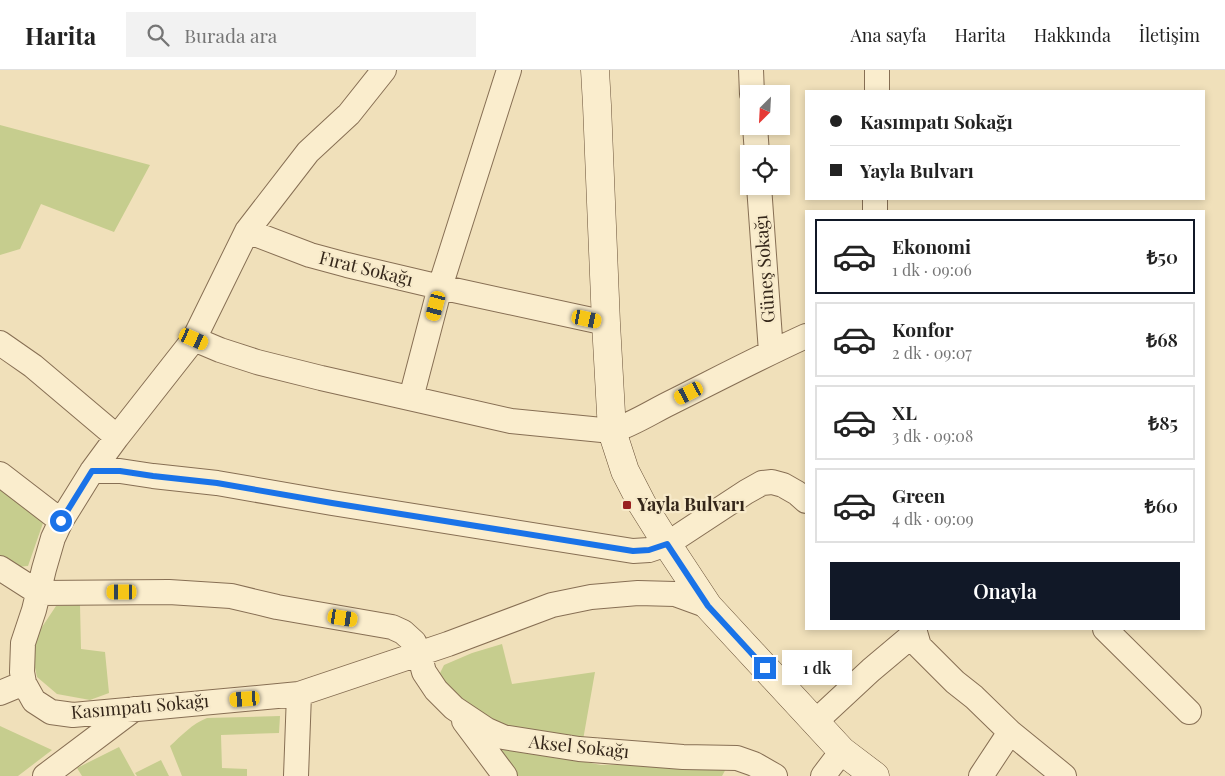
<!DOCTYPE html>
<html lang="tr">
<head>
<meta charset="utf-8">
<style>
	:root { --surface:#fff; --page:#f2f2f2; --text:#222; --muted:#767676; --line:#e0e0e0; --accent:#111827 }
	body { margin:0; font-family:"Playfair Display",serif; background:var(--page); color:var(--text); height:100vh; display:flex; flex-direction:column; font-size:19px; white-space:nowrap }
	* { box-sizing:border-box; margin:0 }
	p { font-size:16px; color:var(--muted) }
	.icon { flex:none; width:28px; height:28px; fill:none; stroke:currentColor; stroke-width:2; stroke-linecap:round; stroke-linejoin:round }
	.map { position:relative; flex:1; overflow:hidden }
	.side { position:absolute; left:805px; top:140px; width:400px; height:420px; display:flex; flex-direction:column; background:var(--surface); border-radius:0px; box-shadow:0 2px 8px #0003 }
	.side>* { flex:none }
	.banner { position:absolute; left:805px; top:20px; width:400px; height:110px; border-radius:0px; box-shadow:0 2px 8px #0003; display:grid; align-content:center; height:110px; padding:0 25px; background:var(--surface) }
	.needle { width:32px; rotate:204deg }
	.fabs { position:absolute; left:740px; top:15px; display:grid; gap:10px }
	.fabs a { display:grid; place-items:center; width:50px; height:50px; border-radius:0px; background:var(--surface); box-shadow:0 2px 8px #0003; font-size:25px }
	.end { position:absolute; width:22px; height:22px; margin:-11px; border:6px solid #1a73e8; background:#fff; box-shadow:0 0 0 2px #fff }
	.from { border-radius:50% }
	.bubble { position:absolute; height:35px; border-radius:0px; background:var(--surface); box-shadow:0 2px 8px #0003; font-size:16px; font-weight:600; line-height:35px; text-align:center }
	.car { position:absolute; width:15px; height:30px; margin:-15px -8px; border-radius:6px; box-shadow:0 0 4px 1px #0007; background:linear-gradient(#f5c518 24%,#345 0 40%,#f5c518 0 76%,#345 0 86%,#f5c518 0) }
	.banner b { display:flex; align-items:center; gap:18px; height:48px; font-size:19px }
	.banner b+b { border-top:1px solid var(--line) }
	.banner i { width:12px; height:12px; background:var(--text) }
	ul { padding:9px 0 0; list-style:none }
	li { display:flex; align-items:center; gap:15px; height:75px; margin:0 10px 8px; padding:0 15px; border:2px solid var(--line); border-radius:0px }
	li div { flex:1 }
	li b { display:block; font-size:19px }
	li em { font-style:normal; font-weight:600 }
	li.active { border-color:var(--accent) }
	li>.icon { width:45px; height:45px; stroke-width:1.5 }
	.action { display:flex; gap:10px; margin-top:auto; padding:10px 25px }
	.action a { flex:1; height:58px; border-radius:0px; background:var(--accent); color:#fff; font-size:20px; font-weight:600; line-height:58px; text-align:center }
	header { display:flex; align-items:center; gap:30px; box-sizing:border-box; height:70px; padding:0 25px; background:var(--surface); border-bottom:1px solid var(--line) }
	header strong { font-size:24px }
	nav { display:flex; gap:28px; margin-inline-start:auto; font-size:18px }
	.search { width:350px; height:45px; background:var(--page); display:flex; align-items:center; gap:12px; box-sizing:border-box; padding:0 18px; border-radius:0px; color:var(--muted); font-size:19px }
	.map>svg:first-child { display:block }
	.green { fill:#c6cd8e }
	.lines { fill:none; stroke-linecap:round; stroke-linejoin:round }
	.minor-casing { stroke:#876f54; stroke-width:26 }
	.secondary-casing { stroke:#685037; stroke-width:29 }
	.minor { stroke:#faedcd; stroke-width:24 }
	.secondary { stroke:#faedcd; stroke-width:28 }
	.route { stroke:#1a73e8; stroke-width:6 }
	.poi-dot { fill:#992121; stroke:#f7eaca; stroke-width:2 }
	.labels { text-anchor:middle; stroke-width:4.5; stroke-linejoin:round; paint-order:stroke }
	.street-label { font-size:18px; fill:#35271a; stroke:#f7eaca }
	.poi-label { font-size:18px; font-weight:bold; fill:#35271a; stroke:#f7eaca; text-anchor:start }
</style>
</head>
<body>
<header>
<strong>Harita</strong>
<div class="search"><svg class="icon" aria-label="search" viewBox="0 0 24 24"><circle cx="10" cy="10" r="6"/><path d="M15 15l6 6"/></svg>Burada ara</div>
<nav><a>Ana sayfa</a><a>Harita</a><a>Hakkında</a><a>İletişim</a></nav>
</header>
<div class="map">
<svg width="1225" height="706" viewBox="0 0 1225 706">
	<rect width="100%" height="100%" fill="#f0e0ba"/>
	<path class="green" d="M0,55l150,40 -36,67 -73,-28 -21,45 -20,6z
		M0,413l39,30 4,10 -15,43 -11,1 -17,-11z
		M80,535l1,44 24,3 4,41 -19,7 -33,-6 -20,-17 -5,-24 8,-23 16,-24z
		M502,574l10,40 83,-12 -12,68 -55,-9 -37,-10 -17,-7 -32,-33 -2,-8 4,-8 28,-12z
		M280,646l-1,17 -58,2 1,33 25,1v7h-65l-12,-30c12,-11 22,-22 37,-28z
		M0,656l52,24 -34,26h-18z
		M500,675l101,20 32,-1 94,3 -5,9h-208l-19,-30z
		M119,677l16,29h-53l-5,-8z
		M161,690l8,16h-32l-2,-3z"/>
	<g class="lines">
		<defs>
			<path id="minor" d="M384,0l-35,44 -41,38 -61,79 -53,108 -77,98 -25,34 -31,50 -8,17 -9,31 -10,41 -11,33 -1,29 2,11 10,18 17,11 22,3 226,-21 149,-50 104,-39 39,-8 47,-4 37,1 33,12
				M751,0l1,24
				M877,21v-21
				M755,56l2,28
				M759,116l12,166
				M875,129v12
				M247,161l63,24 37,10 93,22 166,36
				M194,269l26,11 37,12 64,16 190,43 101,10c22,-7 41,-20 62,-30 44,-22 88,-45 132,-65
				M0,273l33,23 84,71
				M411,328l29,-111 69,-217
				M92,401h28l33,5 64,7 115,20 301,48 16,-1 18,-6 79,-52 16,-9 10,-1 11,3 14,8 9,8
				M0,404l61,47
				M0,498l39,25 130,-1 62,4 46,11 115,20 11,5 11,10 5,11 5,19 12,18 18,18 33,22 16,7 76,12 104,8 54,1 17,6 21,12
				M914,559l5,17 36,36 19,15 36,35 54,44
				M1105,559l84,83
				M0,623l24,-10
				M464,651l41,55
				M815,652l56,-52 44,-37
				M45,706l89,-67
				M296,706l3,-82
				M823,706l19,-25
				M981,706l29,-44"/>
			<path id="secondary" d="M595,0l2,35 9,218 6,108 13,40 17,33 25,40 41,62 134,145 33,25"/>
		</defs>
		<use href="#minor" class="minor-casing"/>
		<use href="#secondary" class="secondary-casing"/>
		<use href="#minor" class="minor"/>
		<use href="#secondary" class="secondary"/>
	</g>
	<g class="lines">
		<path class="route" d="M61,451l31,-50h28l33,5 64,7 115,20 301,48 16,-1 18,-6 41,62 57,62"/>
	</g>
	<rect class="poi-dot" x="622" y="430" width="10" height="10" rx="2.5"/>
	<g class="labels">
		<g class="street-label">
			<text transform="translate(366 199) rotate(14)" y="6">Fırat Sokağı</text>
			<text transform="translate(765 199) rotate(-94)" y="6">Güneş Sokağı</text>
			<text transform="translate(140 637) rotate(-5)" y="6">Kasımpatı Sokağı</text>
			<text transform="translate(579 677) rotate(6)" y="6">Aksel Sokağı</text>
		</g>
		<g class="poi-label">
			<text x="637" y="441">Yayla Bulvarı</text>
		</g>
	</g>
</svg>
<div class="fabs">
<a><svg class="needle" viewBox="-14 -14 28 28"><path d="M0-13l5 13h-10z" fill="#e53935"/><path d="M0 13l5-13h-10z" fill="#767676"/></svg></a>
<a><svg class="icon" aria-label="locate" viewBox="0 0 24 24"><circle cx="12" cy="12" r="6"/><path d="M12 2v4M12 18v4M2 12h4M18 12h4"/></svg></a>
</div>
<i class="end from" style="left:61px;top:451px"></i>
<i class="end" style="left:765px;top:598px"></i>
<div class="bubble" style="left:782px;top:580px;width:70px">1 dk</div>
<i class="car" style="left:436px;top:236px;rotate:195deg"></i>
<i class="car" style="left:587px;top:249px;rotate:102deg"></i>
<i class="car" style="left:194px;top:269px;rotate:114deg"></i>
<i class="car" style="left:689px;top:323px;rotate:243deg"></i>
<i class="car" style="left:122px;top:522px;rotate:270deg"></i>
<i class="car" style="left:343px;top:548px;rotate:99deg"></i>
<i class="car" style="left:245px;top:629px;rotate:266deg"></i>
<div class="banner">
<b><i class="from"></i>Kasımpatı Sokağı</b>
<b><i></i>Yayla Bulvarı</b>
</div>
<section class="side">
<ul>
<li class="active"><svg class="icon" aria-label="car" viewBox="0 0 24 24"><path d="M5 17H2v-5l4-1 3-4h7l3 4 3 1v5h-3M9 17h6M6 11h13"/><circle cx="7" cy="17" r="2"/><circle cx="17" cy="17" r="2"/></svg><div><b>Ekonomi</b><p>1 dk · 09:06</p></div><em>₺50</em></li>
<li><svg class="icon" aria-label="car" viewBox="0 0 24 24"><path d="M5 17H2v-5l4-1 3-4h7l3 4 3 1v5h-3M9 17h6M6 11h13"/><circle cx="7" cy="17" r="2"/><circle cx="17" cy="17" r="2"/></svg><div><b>Konfor</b><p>2 dk · 09:07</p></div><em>₺68</em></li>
<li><svg class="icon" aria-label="car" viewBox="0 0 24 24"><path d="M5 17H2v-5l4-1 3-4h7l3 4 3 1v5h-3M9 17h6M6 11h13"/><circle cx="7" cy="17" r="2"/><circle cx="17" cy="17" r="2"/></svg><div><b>XL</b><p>3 dk · 09:08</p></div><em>₺85</em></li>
<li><svg class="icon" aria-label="car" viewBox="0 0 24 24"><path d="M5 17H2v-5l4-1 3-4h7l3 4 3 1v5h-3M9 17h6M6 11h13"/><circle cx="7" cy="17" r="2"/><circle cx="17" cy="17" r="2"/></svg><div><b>Green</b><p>4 dk · 09:09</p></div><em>₺60</em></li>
</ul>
<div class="action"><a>Onayla</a></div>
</section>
</div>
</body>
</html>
